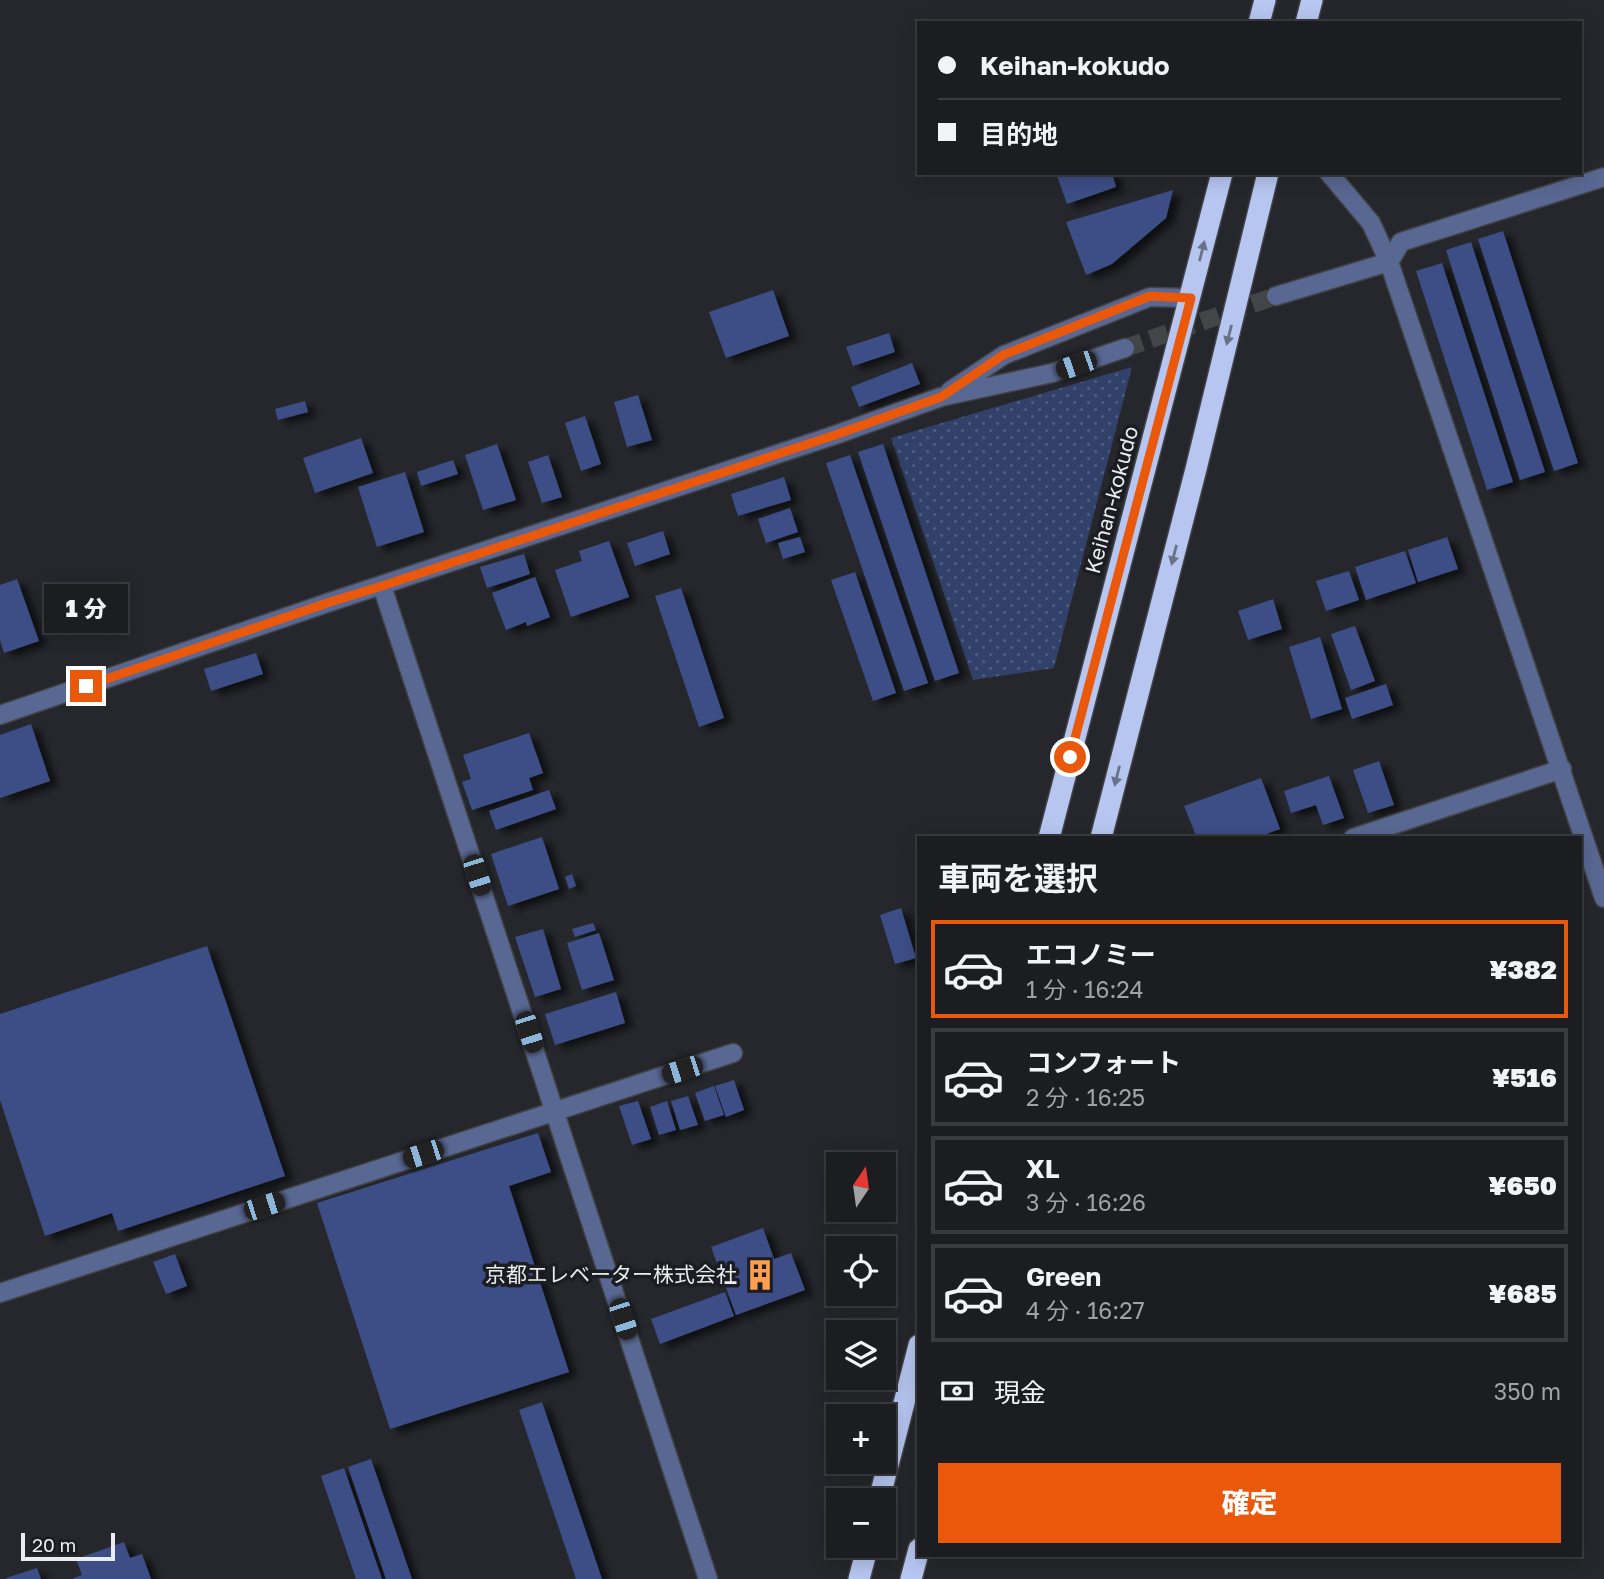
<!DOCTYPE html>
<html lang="ja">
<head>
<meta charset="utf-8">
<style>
	:root { --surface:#1c1d21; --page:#292a2e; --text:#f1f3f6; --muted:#a0a2a5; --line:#3a3b3f; --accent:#ea580c }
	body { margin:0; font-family:"Golos Text","Noto Sans JP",sans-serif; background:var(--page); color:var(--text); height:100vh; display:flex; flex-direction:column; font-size:26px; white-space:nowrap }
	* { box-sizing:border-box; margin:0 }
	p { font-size:23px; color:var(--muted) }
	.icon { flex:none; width:38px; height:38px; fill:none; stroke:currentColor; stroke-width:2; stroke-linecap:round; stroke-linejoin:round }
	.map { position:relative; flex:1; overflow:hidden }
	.details { position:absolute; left:917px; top:836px; width:665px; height:721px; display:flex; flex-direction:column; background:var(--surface); border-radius:0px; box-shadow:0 4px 18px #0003,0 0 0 2px var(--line) }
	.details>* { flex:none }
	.top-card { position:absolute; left:917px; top:21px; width:665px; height:154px; border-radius:0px; box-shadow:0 4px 18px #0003,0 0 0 2px var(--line); display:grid; align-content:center; height:154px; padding:0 21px; background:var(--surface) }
	.needle { width:46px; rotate:13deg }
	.fabs { position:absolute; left:826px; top:1152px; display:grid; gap:14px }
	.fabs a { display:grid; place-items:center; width:70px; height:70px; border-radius:0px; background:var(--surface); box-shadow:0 4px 18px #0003,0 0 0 2px var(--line); font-size:35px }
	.scale { position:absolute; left:21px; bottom:18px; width:94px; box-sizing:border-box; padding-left:7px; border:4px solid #ebecef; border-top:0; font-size:19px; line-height:24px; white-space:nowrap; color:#ebecef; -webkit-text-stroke:5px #1b1d22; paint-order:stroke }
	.end { position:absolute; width:32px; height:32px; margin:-16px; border:9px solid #ea580c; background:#fff; box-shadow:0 0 0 4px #fff }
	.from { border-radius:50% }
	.bubble { position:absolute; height:49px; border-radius:0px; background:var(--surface); box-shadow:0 4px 18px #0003,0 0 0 2px var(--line); font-size:23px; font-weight:800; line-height:49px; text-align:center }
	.car { position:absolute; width:21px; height:42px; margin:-21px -10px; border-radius:9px; box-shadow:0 0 5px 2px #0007; background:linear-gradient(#222 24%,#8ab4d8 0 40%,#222 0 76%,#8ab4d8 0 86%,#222 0) }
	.top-card b { display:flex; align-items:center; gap:24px; height:66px; font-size:26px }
	.top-card b+b { border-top:2px solid var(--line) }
	.top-card i { width:18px; height:18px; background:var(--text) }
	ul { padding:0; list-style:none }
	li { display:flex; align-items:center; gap:21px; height:98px; margin:0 14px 10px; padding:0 7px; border:4px solid var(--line); border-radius:0px }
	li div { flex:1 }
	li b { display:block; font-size:26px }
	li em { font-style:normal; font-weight:800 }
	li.on { border-color:var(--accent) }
	li>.icon { width:63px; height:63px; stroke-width:1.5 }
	h2 { padding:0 21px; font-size:32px; line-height:84px }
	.pay { display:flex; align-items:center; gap:18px; height:77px; padding:0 21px; font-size:26px }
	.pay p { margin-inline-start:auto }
	.button { display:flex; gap:14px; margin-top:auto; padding:14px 21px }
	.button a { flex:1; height:80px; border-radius:0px; background:var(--accent); color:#fff; font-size:28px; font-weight:800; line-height:80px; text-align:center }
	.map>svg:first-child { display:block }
	.grass { fill:url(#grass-dots) }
	.building { fill:#3c4e86; filter:url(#shadow) }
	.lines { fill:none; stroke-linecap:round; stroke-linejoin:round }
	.street-tunnel { stroke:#434549; stroke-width:18; stroke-dasharray:18 9; stroke-linecap:butt }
	.street-casing { stroke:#414347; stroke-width:21 }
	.highway-casing { stroke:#414347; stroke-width:24 }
	.street { stroke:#596892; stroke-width:18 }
	.highway { stroke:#b6c6f0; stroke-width:21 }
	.oneway { fill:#687289 }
	.route { stroke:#ea580c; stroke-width:9 }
	.labels { text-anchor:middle; stroke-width:7; stroke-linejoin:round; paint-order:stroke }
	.street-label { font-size:21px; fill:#ebecef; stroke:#1b1d22 }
	.poi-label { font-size:21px; fill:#ebecef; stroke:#1b1d22; text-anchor:end }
</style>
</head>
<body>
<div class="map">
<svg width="1604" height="1579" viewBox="0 0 1604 1579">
	<defs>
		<pattern id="grass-dots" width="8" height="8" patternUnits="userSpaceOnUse" patternTransform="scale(1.75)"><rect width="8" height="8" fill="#32416a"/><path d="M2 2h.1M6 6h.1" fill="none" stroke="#505d80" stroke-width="1.8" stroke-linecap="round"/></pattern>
		<filter id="shadow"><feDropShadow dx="8" dy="4.5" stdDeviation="3.5" flood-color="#0009"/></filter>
	</defs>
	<rect width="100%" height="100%" fill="#25272c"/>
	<path class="grass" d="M1132,367l-78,301 -81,12 -82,-242z"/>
	<path class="building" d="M1056,173h56l4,14 -49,17z
		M1173,190l-7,28 -54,46 -26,11 -20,-53z
		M1503,231l75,232 -24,8 -76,-232z
		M1471,242l74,230 -25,8 -74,-230z
		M1442,263l71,219 -26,8 -71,-219z
		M773,290l16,46 -63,22 -17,-46z
		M889,333l6,19 -42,14 -7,-19z
		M912,363l8,21 -61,23 -8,-20z
		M638,395l14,45 -25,7 -13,-45z
		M305,401l3,11 -30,8 -3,-11z
		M585,416l16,48 -20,7 -16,-48z
		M361,438l12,35 -58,20 -12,-35z
		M497,444l19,56 -33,10 -18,-55z
		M883,444l76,229 -24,8 -77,-229z
		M548,455l14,42 -20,6 -14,-41z
		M850,455l78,228 -24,8 -78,-228z
		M453,460l5,14 -37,12 -4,-14z
		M405,472l19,60 -47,15 -19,-60z
		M784,477l7,23 -53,16 -7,-22z
		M790,508l8,24 -32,11 -8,-24z
		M663,531l7,23 -35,12 -8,-23z
		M800,537l5,15 -22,7 -5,-16z
		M1447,537l11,32 -40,13 -10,-32z
		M609,541l20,56 -58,20 -16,-47 27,-9 -3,-10z
		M1405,551l11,32 -50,17 -11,-33z
		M524,554l6,20 -43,14 -7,-21z
		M1349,571l10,29 -33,11 -10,-30z
		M855,572l41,121 -23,8 -42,-121z
		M535,577l15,40 -23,9 -1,-4 -20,8 -14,-37z
		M17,579l22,62 -35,12 -4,-13v-55z
		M681,588l43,130 -25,9 -44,-131z
		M1273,599l9,30 -34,11 -10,-29z
		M1355,626l20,55 -24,9 -20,-56z
		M1320,637l22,72 -31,10 -22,-72z
		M256,653l7,21 -52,17 -7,-22z
		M1386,684l7,21 -41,14 -7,-21z
		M31,724l19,57 -50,17v-63z
		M529,733l14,40 -14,5 4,12 -61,20 -10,-28 9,-3 -8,-24z
		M1379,761l15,44 -26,8 -15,-43z
		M1329,776l15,42 -21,7 -7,-20 -25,8 -7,-22z
		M1261,778l19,51 -25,9h-58l-13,-32z
		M549,790l7,19 -60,21 -7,-19z
		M542,837l17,52 -51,17 -17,-52z
		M572,874l4,12 -7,3 -4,-12z
		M901,908l15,50 -21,6 -15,-49z
		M593,923l3,7 -21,7 -3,-8z
		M543,929l18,60 -26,8 -20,-60z
		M599,933l15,47 -32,10 -15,-47z
		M207,946l78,230 -167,55 -6,-18 -67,23 -45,-136v-86z
		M616,992l9,31 -70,22 -10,-31z
		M734,1080l10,30 -18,7 -11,-31z
		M714,1086l10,29 -19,6 -10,-28z
		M688,1096l10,29 -18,5 -9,-29z
		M638,1101l13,38 -19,6 -13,-39z
		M667,1101l9,29 -17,5 -9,-28z
		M538,1133l13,39 -42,14 60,186 -179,57 -73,-226z
		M763,1228l11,31 17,-6 14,37 -69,25 -25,-68z
		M175,1254l12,32 -21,8 -13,-32z
		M725,1292l9,24 -74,28 -9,-25z
		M542,1402l60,177h-26l-57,-169z
		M371,1459l41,120h-26l-38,-112z
		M344,1468l38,111h-26l-35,-103z
		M124,1542l6,16 12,-4 9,25h-79l10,-4 -6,-16z
		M37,1568l4,11h-35v-1z"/>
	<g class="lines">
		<path class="street-tunnel" d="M1125,348l151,-52"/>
		<defs>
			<path id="street" d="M1329,173l42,50 18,39 215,636
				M1276,296l113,-34 12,-20 203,-65
				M950,391l54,-36 146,-58 40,1
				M382,586l326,993
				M0,715l330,-113 505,-167 106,-38 111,-24 73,-25
				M1353,838l209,-69
				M0,1293l733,-240"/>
			<path id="highway" d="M1259,23l6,-23
				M1306,23l6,-23
				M1049,838l173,-665
				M1101,838l95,-369 72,-296
				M879,1500l40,-155
				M859,1579l9,-34
				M911,1579l8,-30"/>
		</defs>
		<use href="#street" class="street-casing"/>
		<use href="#highway" class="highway-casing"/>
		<use href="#street" class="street"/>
		<use href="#highway" class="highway"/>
	</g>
	<defs><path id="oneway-solid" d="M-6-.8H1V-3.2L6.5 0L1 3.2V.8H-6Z" transform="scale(1.75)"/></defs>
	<g class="oneway">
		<use href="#oneway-solid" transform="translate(1202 251) rotate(-76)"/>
		<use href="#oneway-solid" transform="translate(1229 335) rotate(104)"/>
		<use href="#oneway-solid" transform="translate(1174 555) rotate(104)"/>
		<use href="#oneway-solid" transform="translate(1117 776) rotate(104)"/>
	</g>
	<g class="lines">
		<path class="route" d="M86,686l244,-84 52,-16 453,-151 106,-38 62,-42 147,-59 41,2 -121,459"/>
	</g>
	<defs>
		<symbol id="building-bare" viewBox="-9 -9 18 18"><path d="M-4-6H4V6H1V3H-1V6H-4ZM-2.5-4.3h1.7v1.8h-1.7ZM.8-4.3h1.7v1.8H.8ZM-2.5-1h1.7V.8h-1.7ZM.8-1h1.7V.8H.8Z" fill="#fb9e50" stroke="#1b1d22" stroke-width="2.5" paint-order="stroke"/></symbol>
	</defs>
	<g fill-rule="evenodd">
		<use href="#building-bare" x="738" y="1253" width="44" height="44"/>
	</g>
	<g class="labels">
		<g class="street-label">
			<text transform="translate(1112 500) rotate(-75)" y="7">Keihan-kokudo</text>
		</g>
		<g class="poi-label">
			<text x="737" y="1282">京都エレベーター株式会社</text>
		</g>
	</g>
</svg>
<div class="fabs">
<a><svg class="needle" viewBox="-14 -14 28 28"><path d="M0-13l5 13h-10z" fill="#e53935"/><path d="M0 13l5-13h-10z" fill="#a0a2a5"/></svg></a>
<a><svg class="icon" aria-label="locate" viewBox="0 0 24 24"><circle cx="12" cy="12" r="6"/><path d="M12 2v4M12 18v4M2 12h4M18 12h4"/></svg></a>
<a><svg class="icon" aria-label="layers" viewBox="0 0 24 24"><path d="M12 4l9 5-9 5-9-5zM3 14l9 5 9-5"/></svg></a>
<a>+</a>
<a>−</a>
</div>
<div class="scale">20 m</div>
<i class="end from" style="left:1070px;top:757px"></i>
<i class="end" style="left:86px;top:686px"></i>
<div class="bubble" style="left:44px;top:584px;width:84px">1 分</div>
<i class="car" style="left:1076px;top:365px;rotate:251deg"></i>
<i class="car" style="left:477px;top:875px;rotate:162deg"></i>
<i class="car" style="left:529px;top:1032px;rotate:162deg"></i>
<i class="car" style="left:682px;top:1070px;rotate:252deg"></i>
<i class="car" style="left:423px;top:1154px;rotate:252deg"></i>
<i class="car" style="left:264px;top:1206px;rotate:72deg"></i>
<i class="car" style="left:623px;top:1319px;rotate:162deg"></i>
<div class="top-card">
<b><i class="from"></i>Keihan-kokudo</b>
<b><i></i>目的地</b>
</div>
<section class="details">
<h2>車両を選択</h2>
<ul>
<li class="on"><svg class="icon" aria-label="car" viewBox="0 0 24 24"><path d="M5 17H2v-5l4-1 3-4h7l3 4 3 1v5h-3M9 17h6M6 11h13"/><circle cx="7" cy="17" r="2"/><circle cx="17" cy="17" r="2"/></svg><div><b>エコノミー</b><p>1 分 · 16:24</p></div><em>¥382</em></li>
<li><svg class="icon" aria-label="car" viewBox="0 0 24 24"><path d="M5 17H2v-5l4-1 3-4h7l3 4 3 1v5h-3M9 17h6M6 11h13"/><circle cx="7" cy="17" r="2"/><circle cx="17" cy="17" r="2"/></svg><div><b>コンフォート</b><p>2 分 · 16:25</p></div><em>¥516</em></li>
<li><svg class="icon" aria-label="car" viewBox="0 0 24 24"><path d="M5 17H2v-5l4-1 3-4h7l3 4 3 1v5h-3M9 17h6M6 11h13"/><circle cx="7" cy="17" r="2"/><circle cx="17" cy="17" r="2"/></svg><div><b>XL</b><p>3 分 · 16:26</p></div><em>¥650</em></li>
<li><svg class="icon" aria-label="car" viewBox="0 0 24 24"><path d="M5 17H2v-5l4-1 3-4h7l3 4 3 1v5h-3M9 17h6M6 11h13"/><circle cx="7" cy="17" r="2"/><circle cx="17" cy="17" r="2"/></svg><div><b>Green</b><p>4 分 · 16:27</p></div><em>¥685</em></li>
</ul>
<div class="pay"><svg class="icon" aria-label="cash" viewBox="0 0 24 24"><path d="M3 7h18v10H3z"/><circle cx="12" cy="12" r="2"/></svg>現金<p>350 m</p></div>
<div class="button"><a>確定</a></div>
</section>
</div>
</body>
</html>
